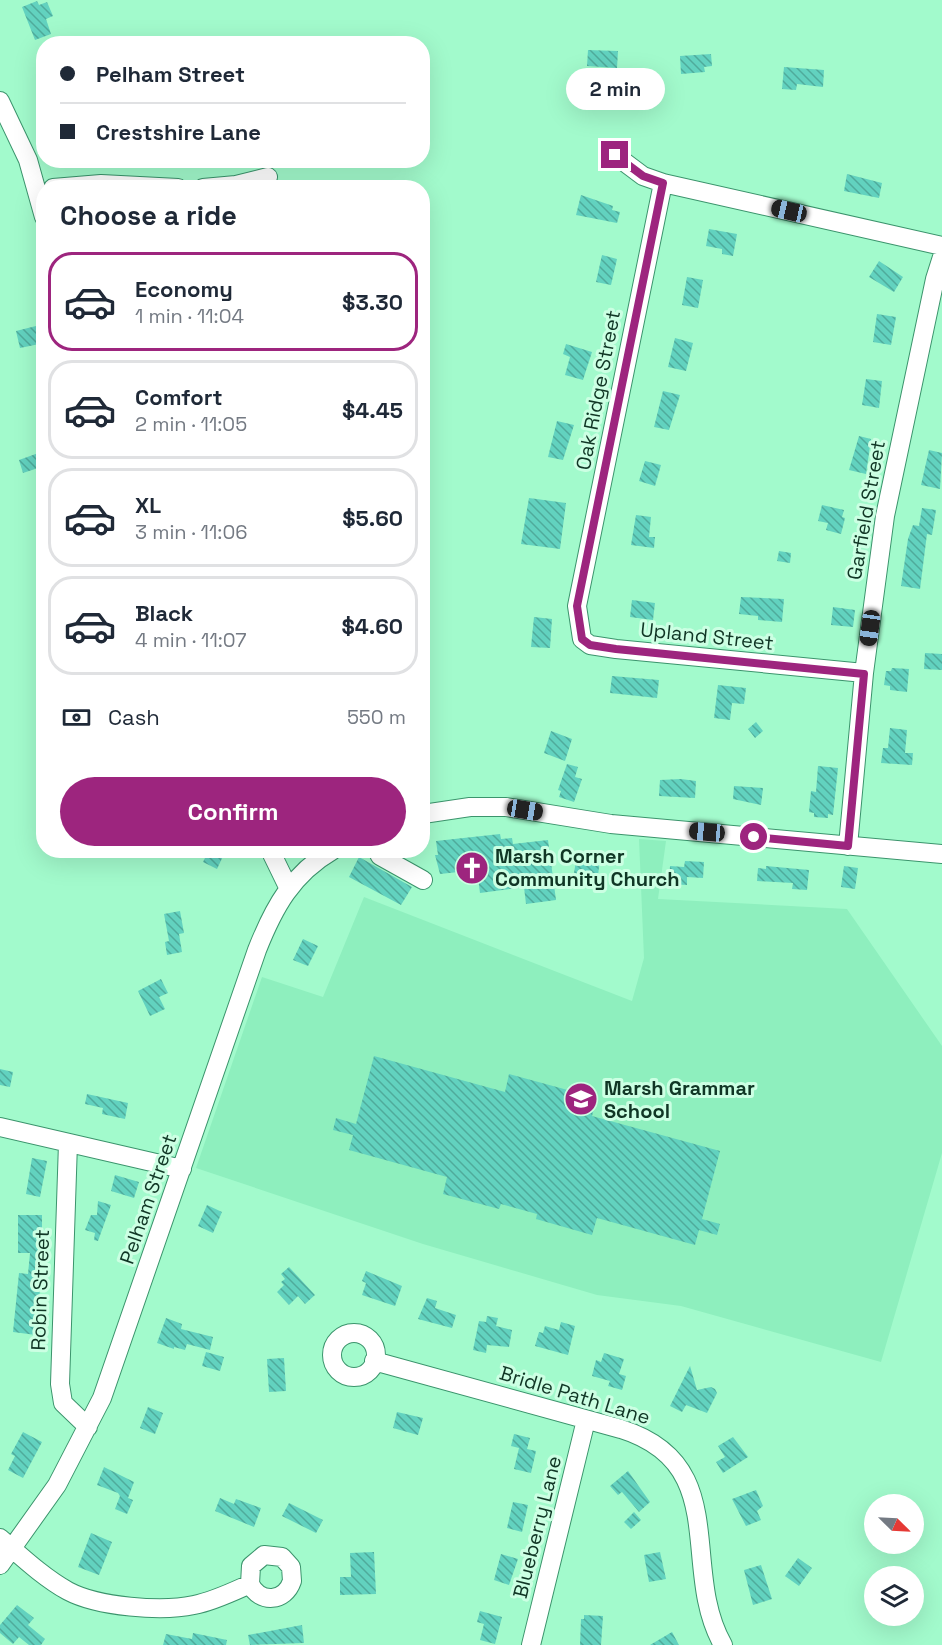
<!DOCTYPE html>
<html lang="en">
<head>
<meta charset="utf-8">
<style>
	:root { --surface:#fff; --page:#f6f6f7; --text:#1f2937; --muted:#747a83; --line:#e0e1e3; --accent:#9d257e }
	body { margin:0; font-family:"Space Grotesk",sans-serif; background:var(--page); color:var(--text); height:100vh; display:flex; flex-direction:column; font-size:22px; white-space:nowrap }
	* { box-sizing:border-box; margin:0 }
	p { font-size:20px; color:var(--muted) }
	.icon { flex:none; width:33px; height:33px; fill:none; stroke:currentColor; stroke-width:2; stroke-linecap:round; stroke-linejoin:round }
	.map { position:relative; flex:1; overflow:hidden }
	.details { position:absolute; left:36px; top:180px; width:394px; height:678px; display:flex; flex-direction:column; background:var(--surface); border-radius:24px; box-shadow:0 6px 24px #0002 }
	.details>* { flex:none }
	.guide { position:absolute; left:36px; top:36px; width:394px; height:132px; border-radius:24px; box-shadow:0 6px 24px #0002; display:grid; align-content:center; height:132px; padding:0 24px; background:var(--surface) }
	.needle { width:39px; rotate:114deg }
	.tools { position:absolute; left:864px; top:1494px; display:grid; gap:12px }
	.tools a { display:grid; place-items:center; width:60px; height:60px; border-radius:50%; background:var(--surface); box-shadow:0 6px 24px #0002; font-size:30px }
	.end { position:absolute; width:27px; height:27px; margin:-14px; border:8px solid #9d257e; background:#fff; box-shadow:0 0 0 3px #fff }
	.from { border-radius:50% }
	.bubble { position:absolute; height:42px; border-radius:21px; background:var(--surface); box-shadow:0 6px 24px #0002; font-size:20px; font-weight:700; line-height:42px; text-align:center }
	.car { position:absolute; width:18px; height:36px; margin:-18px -9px; border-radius:8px; box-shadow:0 0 4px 2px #0007; background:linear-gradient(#222 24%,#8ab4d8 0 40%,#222 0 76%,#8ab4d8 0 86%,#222 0) }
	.guide b { display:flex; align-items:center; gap:21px; height:57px; font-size:22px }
	.guide b+b { border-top:2px solid var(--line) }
	.guide i { width:15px; height:15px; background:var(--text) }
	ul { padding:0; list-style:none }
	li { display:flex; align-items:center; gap:18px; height:99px; margin:0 12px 9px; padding:0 12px; border:3px solid var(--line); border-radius:24px }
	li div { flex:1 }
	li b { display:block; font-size:22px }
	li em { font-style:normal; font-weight:700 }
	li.current { border-color:var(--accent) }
	li>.icon { width:54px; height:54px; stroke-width:1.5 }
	h2 { padding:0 24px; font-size:27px; line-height:72px }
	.pay { display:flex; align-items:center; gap:15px; height:66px; padding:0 24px; font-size:22px }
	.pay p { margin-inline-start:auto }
	.action { display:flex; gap:12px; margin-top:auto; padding:12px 24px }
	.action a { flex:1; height:69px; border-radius:36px; background:var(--accent); color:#fff; font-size:24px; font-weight:700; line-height:69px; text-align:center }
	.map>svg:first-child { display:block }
	.built { fill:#8eefbe }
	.building { fill:url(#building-back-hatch) }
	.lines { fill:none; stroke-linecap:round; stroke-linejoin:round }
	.minor-casing { stroke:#3b946c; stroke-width:20 }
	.minor { stroke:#fff; stroke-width:18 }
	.route { stroke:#9d257e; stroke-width:8 }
	.labels { text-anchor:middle; stroke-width:6; stroke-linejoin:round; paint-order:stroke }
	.street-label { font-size:20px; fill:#103625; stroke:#ccffe3 }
	.poi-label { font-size:20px; font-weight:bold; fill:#103625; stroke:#ccffe3; text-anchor:start }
</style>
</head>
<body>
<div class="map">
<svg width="942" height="1645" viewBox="0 0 942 1645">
	<defs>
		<pattern id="building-back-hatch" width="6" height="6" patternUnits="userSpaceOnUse" patternTransform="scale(1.5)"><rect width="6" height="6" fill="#62d2bf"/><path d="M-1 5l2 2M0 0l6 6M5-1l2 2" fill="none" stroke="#4fab9b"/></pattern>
	</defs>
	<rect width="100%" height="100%" fill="#a2facc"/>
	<path class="built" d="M639,839l27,2 -8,58 189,10 95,137v107l-61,209 -200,-56 -84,-11 -174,-51 -227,-76 66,-191 61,20 41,-100 268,104 12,-43z"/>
	<path class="building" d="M37,1l2,4 8,-3 6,14 -7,3 5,15 -16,6 -13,-33z
		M588,50l30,1 -1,17 -30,-2z
		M711,54l1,12 -8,1 1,5 -24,2 -1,-18z
		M784,67l40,3 -1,17 -26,-3 -1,6 -14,-1z
		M847,174l35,9 -3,15 -35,-7z
		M581,195l32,11 -1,4 8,2 -3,11 -41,-8z
		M709,229l28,5 -4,22 -11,-2v-5l-16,-3z
		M602,255l15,4 -6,26 -15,-3z
		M879,261l24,16 -9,15 -25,-15z
		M687,277l16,3 -5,28 -16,-3z
		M877,314l19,3 -5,28 -18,-3z
		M44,324v19l-24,5 -4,-17z
		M675,338l18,5 -7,28 -18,-4z
		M566,344l26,8 -9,28 -18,-5 5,-18 -7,-3z
		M866,379l16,2 -3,27 -17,-3z
		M663,391l17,4 -11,35 -15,-3z
		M557,421l17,4 -11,35 -15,-3z
		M859,436l12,3 -5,35 -17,-4z
		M929,450l13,3 -2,36 -19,-4z
		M44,451v15l-21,7 -4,-13z
		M645,461l16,4 -6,21 -16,-5z
		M529,498l37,5 -6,46 -39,-5z
		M822,505l22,5 -2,7 3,1 -4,16 -15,-4 2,-7 -10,-2z
		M922,508l14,2 -4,25 -5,-1 -7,55 -19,-3 7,-47 5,-14 6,1z
		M636,515l15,2 -2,20h6l-1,11 -23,-3z
		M779,551l12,2 -1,10 -13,-2z
		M741,597l43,2 -2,23 -24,-2v-4l-19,-2z
		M632,600l23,3 -2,17 -23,-3z
		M833,607l22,3 -2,17 -22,-2z
		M534,617l18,2 -2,29 -19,-1z
		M925,653l17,1v16l-18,-1z
		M892,668l17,1 -2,23 -17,-2v-4l-6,-1 2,-14h5z
		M612,676l47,4 -2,18 -47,-5z
		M718,685l28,3 -2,16 -12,-1 -2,17 -16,-2z
		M756,722l7,9 -8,7 -7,-9z
		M890,728l17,2 -2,23h8l-1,12 -31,-2 2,-15h5z
		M551,731l21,8 -7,22 -21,-8z
		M567,764l11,3 -3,10 7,2 -8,23 -15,-5 2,-6 -3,-1z
		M818,766l20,2 -5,47 -5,-1v4l-14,-1v-4l-5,-1 2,-21 5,1z
		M681,779l15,2 -1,17 -36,-2 1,-16z
		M734,786l29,2 -2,17 -28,-6z
		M500,834l1,5 11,-1 1,6 35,-4 8,60 -30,4 -2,-17 -44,6 -3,-23 -37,4 -5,-19h3l-2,-14z
		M189,850h37l-9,19 -14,-7 2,-4z
		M577,855l23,3 -2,18 -24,-3z
		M359,857l53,30 -11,18 -52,-28z
		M685,861l19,1 -1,16 -16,-1v8l-18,-1 1,-18 14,1z
		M766,866l43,4 -2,20 -15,-1 1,-6 -36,-2 1,-13 8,1z
		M844,866l14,2 -3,21 -14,-2z
		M180,911l4,22 -5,1 3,18 -15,3 -2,-13 4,-1 -5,-27z
		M303,939l15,7 -10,20 -15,-6z
		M161,979l7,14 -9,4 6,12 -15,7 -12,-25z
		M374,1056l131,36 4,-18 88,24 -5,18 128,35 -18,68 18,5 -3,11 -18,-5 -4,15 -98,-27 -5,17 -56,-16 1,-5 -36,-10 -2,5 -56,-15 4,-17 -98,-27 4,-15 -20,-5 3,-12 20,6z
		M0,1069l13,3 -3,15 -10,-2z
		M87,1094l41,9 -3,16 -23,-5 1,-6 -18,-4z
		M32,1158l15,3 -7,36 -14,-3z
		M115,1175l24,7 -5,16 -23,-7z
		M98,1201l13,4 -13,36 -4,-1 1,-7 -10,-3 6,-15h6z
		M207,1205l15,7 -9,21 -15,-7z
		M18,1215h24v51l-6,69 -23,-3 6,-59 9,1 2,-21h-12z
		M289,1267l26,28 -10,9 -7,-8 -9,9 -12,-13 7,-7 -3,-3 4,-3 -4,-5z
		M366,1271l36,15 -7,20 -33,-11 4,-12 -4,-2z
		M427,1298l10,3 -2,7 21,7 -4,13 -34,-9z
		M487,1316l11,2 -2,8 16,4 -3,17 -22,-2 -1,8 -13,-3 6,-29 7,1z
		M166,1318l16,6 -1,5 32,8 -3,13 -23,-6 -2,6 -11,-3v2l-17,-6z
		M561,1322l14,4 -7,29 -33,-9 4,-14 4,1 2,-7 14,4z
		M206,1352l18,5 -4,14 -18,-5z
		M604,1353l20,6 -5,15 7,2 -4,14 -14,-4 2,-5 -18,-5 4,-16 5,2z
		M284,1358l2,33 -17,1 -2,-33z
		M690,1366l7,24 14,-3 4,2 2,4 -10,20 -21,-8 -4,7 -12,-6z
		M148,1407l15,6 -8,21 -15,-6z
		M397,1412l26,6 -5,17 -25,-7z
		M23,1432l19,10 -19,36 -15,-8 7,-14 -4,-2z
		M514,1434l16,4 -3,11 9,2 -5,22 -17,-4 5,-21 -8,-2z
		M733,1437l15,20 -25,16 -7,-11 9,-5 -7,-11z
		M104,1467l30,15 -6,16 5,2 -6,14 -12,-5 5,-13 -2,-3 -21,-8z
		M628,1471l22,31 -11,10 -17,-20 -4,3 -8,-9z
		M756,1490l7,16 -6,5 4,9 -15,6 -14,-27z
		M220,1498l14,6 2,-5 25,9 -7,19 -39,-16z
		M513,1502l15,3 -6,27 -15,-4z
		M289,1503l34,17 -7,13 -34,-17z
		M634,1512l7,8 -10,9 -7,-7z
		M91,1533l21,9 -13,33 -21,-8z
		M374,1552l2,42 -36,1v-18h11l-1,-24z
		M660,1552l6,27 -17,3 -5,-27z
		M501,1554l17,5 -9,26 -15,-5z
		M798,1558l14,10 -13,18 -14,-10z
		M761,1565l11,34 -19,6 -9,-35z
		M17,1605l17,13 -6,7 17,14 -4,6h-12l-10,-8 -6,7 -13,-11v-8z
		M480,1611l22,6 -7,27 -15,-4 4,-16 -7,-2z
		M584,1615l19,1 -2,29h-21l1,-26h3z
		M302,1625l2,18 -54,2 -2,-10z
		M672,1632l7,13h-29z
		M193,1633l34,7 -1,5h-63l3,-11 26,5z"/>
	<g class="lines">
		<defs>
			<path id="minor" d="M0,101l28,59 16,57
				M615,155l28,21 20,7 279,63
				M663,183l-86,423 5,33 8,6 26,4 248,24
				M53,188l48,-4 77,4
				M203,188l33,-3 32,-8
				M423,814l47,-7h36l105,17 331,30
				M848,846l16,-173 21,-157 50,-237 7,-22
				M270,850l18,37
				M377,850l3,6 43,24
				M0,1127l182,42
				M68,1143l-8,241 3,19 25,24
				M332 1355a22 22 0 1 1 44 0a22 22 0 1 1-44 0Z
				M374,1361l247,68c112,35 58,139 102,216
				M0,1538c22,19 43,39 68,53 30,16 94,21 126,14 20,-4 38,-13 56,-21l1,-18 13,-11 18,2 9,10 1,14c-7,21 -32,23 -42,3
				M0,1565l57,-80 45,-87 155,-448c17,-43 35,-76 76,-100
				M531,1645l55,-225"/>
		</defs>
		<use href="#minor" class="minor-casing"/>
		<use href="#minor" class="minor"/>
	</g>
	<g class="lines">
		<path class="route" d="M615,155l28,21 20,7 -86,423 5,33 8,6 26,4 248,25 -16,172 -94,-9"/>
	</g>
	<defs>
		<symbol id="church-disc" viewBox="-11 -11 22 22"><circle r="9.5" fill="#9d257e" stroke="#ccffe3"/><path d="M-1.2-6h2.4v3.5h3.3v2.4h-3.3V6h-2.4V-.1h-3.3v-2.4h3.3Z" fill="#fff"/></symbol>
		<symbol id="school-disc" viewBox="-11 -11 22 22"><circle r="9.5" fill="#9d257e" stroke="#ccffe3"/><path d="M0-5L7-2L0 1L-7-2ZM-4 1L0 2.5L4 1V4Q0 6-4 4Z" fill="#fff"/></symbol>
	</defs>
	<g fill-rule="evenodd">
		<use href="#church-disc" x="453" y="849" width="38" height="38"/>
		<use href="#school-disc" x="562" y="1080" width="38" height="38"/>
	</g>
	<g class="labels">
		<g class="street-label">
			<text transform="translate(598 390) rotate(-79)" y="7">Oak Ridge Street</text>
			<text transform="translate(866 510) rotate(-80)" y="7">Garfield Street</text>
			<text transform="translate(707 636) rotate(6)" y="7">Upland Street</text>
			<text transform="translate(148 1199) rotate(-71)" y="7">Pelham Street</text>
			<text transform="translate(40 1290) rotate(-88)" y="7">Robin Street</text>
			<text transform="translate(575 1395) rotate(17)" y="7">Bridle Path Lane</text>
			<text transform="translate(537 1527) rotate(-76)" y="7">Blueberry Lane</text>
		</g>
		<g class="poi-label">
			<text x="495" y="863">Marsh Corner<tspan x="495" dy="23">Community Church</tspan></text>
			<text x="604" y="1095">Marsh Grammar<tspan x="604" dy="23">School</tspan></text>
		</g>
	</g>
</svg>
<div class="tools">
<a><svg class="needle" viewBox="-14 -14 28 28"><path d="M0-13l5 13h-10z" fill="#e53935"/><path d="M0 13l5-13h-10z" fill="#747a83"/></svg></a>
<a><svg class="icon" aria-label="layers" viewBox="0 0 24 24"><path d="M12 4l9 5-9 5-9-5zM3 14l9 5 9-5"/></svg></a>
</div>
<i class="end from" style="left:754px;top:837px"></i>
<i class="end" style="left:615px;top:155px"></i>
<div class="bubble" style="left:566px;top:68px;width:99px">2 min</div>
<i class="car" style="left:789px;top:211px;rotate:283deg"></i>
<i class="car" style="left:870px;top:628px;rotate:188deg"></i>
<i class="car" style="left:525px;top:810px;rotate:99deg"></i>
<i class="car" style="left:707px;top:832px;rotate:275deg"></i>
<div class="guide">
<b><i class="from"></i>Pelham Street</b>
<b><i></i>Crestshire Lane</b>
</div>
<section class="details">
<h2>Choose a ride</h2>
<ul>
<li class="current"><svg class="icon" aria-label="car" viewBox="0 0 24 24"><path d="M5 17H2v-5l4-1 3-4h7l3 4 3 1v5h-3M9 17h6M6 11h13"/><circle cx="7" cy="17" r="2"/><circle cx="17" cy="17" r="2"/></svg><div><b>Economy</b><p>1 min · 11:04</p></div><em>$3.30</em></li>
<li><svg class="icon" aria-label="car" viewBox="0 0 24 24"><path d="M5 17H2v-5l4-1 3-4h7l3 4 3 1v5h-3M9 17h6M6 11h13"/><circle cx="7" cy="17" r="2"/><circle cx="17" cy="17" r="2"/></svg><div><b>Comfort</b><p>2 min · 11:05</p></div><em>$4.45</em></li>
<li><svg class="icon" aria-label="car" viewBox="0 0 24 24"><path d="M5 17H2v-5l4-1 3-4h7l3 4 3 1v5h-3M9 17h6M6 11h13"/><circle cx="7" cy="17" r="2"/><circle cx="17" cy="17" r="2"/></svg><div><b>XL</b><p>3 min · 11:06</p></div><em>$5.60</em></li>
<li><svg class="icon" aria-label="car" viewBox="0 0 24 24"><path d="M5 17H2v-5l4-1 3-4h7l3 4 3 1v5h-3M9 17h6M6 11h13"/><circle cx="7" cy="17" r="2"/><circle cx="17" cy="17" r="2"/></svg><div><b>Black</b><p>4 min · 11:07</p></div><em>$4.60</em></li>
</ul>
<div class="pay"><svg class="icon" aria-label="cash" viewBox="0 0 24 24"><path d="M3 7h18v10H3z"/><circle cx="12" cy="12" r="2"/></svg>Cash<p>550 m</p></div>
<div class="action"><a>Confirm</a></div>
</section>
</div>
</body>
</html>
